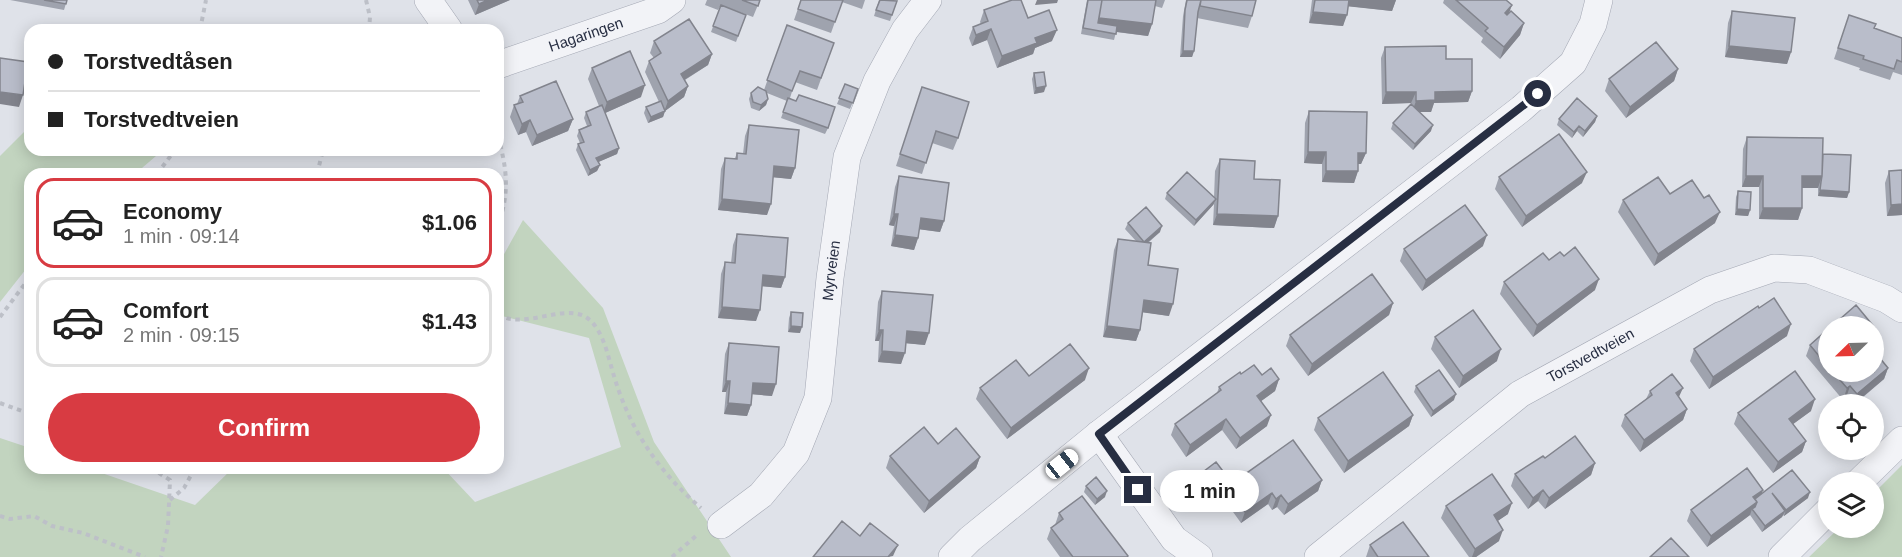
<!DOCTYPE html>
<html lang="en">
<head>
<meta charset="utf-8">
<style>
	:root { --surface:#fff; --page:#f2f2f2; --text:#222; --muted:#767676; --line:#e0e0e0; --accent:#d83b42 }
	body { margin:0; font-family:Helvetica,sans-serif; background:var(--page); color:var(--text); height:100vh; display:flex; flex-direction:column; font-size:22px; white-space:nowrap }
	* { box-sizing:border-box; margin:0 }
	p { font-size:20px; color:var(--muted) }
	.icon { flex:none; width:33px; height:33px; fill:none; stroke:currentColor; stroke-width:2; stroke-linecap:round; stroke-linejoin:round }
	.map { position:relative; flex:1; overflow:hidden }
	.sheet { position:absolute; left:24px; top:168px; width:480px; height:306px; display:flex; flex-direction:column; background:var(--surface); border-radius:18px; box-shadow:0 3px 15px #0003 }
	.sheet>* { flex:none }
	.guide { position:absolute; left:24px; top:24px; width:480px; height:132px; border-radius:18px; box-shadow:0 3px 15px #0003; display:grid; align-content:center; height:132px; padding:0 24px; background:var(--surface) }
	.needle { width:39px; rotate:247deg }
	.tools { position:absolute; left:1818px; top:316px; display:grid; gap:12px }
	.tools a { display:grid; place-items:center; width:66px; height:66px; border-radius:50%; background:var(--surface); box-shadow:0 3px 15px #0003; font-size:30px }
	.end { position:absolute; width:27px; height:27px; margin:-14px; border:8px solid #272e42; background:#fff; box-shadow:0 0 0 3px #fff }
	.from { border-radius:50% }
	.bubble { position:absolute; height:42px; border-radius:21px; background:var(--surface); box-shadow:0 3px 15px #0003; font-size:20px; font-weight:800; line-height:42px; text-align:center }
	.car { position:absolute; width:18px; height:36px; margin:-18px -9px; border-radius:8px; box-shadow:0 0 4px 2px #0007; background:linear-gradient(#fff 24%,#345 0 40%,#fff 0 76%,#345 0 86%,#fff 0) }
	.guide b { display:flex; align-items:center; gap:21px; height:57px; font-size:22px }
	.guide b+b { border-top:2px solid var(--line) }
	.guide i { width:15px; height:15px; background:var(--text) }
	ul { padding:10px 0 0; list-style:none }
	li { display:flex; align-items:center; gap:18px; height:90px; margin:0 12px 9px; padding:0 12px; border:3px solid var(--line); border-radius:18px }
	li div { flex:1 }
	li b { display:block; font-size:22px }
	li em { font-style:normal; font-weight:800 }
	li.current { border-color:var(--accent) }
	li>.icon { width:54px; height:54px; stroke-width:1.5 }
	.button { display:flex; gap:12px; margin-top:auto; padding:12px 24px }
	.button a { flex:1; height:69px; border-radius:36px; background:var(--accent); color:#fff; font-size:24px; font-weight:800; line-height:69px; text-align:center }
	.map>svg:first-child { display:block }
	.green { fill:#c2d4bf }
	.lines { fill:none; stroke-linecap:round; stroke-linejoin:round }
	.minor-casing { stroke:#a4a8b4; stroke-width:28 }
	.path { stroke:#bdc0c8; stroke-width:4; stroke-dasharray:4.5 4.5; stroke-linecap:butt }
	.minor { stroke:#f2f3f7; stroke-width:27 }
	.wall { fill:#9fa3ae }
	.shaded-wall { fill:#82848d }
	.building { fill:#b9bdca; stroke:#82848d; stroke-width:1.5 }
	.route { stroke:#272e42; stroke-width:8 }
	.labels { text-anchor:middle; stroke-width:5; stroke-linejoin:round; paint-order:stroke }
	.street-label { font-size:15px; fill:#272e42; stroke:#eff1f7 }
</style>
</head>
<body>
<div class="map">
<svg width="1902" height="557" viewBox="0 0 1902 557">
	<rect width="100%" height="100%" fill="#dfe2e9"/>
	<path class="green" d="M30,126v24h133l-28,24h-105v90l-30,38v-146z
		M523,220l80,88 51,134 77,115h-731v-119l30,10v20h57l108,37 38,-37h210l32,34 146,-55 -32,-109 -91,-23v-50z
		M1902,465v92h-93l30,-29h35v-35z"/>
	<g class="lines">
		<defs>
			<g id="minor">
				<path d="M428,0l21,30"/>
				<path id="s1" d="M498,65l160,-55 14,-10"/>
				<path d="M1099,434l75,105 25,18"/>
				<path d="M1858,483l44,-43"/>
				<path id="s2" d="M721,525l40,-30 35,-42 22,-55 12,-120 17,-121 30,-76 28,-51 23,-30"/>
				<path d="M952,557l18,-18 129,-105 422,-325 52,-46 20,-39 6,-24"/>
				<path id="s3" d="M1318,557l202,-163 190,-104 64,-22 35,2 77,29 16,10"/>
				<path d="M1782,557l46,-46"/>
			</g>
		</defs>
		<use href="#minor" class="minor-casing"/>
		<path class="path" d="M366,0l4,17 -1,13
			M200,30l6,-30
			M498,136c9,34 12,55 0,90
			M157,174l18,-24
			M317,174l6,-24
			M498,315c27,14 62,-10 86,1 19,10 24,41 30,60 16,54 45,96 87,132
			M0,317l30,-40
			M0,403l30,11
			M151,468l19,12 -2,46 -7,31
			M170,500l14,-12 11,-20
			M0,516l10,3 24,-3 18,10 31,7 62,24
			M672,557l25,-22"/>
		<use href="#minor" class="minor"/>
	</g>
	<path class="wall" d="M10,0h57l-3,10z
		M468,0h42l-35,15z
		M707,0h53l-7,17 -32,-12 -3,5 -13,-5z
		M801,0h64l-3,9 -20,-7 -11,31 -37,-13z
		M879,0l18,1 -7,20 -16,-5z
		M1087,0h78l-3,8 -7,-2 -3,18 -4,12 -32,-4 -2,8 -33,-6z
		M1186,0h70l-4,16 -4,12 -51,-10 -3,33 -2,6h-12l3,-41z
		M1312,0h84l-4,11 -44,-5 -5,20 -34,-3z
		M1444,0h62l2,14 16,9 -4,12 -20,24 -19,-17 2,-4 -40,-35z
		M721,5l25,10 -10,27 -25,-10z
		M984,10l44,8 24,23 -17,7 -2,6 -36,14 -10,-28 -15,6 -3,-8 4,-11 8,-3 -1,-2z
		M1732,11l59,41 -4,12 -62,-7 3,-34z
		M1849,15l25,13 28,10v37l-9,-3 -3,8 -31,-10 1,-2 -26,-9z
		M787,25l47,18 -17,47 -22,-8 -5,16 38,30 -3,6 -44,-16 6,-17 -20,-8 1,6 -2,6 -7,6 -8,-3 -2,-9 2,-6 13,-3z
		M654,41l58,13 -4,11 -23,15 3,6 -4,11 -19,14 -2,6 -15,6 -4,-10 2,-6 13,-5 -14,-30 4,-11 5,-3 -4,-5z
		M1385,47l61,12 26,32 -4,11 -34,1 -3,9h-12l12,19 -18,19 -22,-21 2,-6 18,-18v-2l-29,1 -1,-46z
		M592,68l49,29 -36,16 14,35 -2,6 -19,8 2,3 -3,6 -9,5 -12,-26 2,-6 2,-1 -3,-7 2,-6 8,-4 -3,-8 2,-6 13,-6 -11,-27z
		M1678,69l-4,12 -48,37 -21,-27 4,-12z
		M1034,73l10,19 -10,2 -2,-15z
		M845,84l13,5 -8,20 -13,-5z
		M922,87l36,51 -5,12 -21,-7 -10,31 -26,-8z
		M520,96l53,23 -5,12 -36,15 -6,-14 -8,3 -8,-18 4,-12 3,-1z
		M1309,111l57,42 -5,11h-3v7l-4,12 -32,-1v-18l-18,-1 1,-40z
		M1597,116l-2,6 -12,15 -6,-6 -5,7 -15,-13 2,-6z
		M749,125l46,43 -4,11 -18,-2 -6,38 -49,-5 3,-41 4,-11h10l2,-5 6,1 2,-18z
		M1747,137l76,17 26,38 -2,6 -29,-2v-8h-16v20l-4,12 -39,-1v-32h-17l1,-38z
		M1220,159l34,20 24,37 -4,12 -61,-3 1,-21 -20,22 -29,-27 2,-6 47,5 1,-27z
		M1889,171l13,44 -15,1 -2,-33z
		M899,176l45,45 -4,11 -21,-3 -1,9 -4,12 -23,-4 3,-20 -5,-1 6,-38z
		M1499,177l83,6 -60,44 -27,-38z
		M1738,191l12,19 -2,6 -13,-1 1,-18z
		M1670,194l34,4 11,25 -61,43 -36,-54 5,-12z
		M1128,223l32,9 -12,11v22l21,51 -26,-4 -3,18 -4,11 -33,-4 11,-87 4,-11 18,2 -11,-12z
		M737,234l48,43 -4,11 -19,-2 -6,35 -38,-3 3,-44 4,-12 6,1 2,-18z
		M1483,246l-61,45 -22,-30 4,-12z
		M1549,260l46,30 -62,47 -33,-43 4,-12z
		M882,291l43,54 -19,-2 -5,21 -23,-2 1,-21h-4l3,-39z
		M1393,303l-4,12 -81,61 -22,-30 4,-11z
		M791,312l9,21 -12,-1 1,-14z
		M1828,329v43h46l14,-4 -4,11 -30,26h-2l-6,-7 -3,2 -37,-44 4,-11z
		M1787,336l-78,53 -19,-28 4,-12z
		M1435,337l62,24 -38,27 -28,-39z
		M729,343l43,53 -20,-2 -1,11 -4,11 -23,-2 2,-22h-4l3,-38z
		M1241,374l21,1 17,4 -4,12 -14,10 6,25 -31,23 -14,-19 -36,27 -15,-22 4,-11 42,-31 2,-6z
		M1029,376l56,4 -78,59 -31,-40 4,-11z
		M1416,386l38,14 -23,17 -17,-25z
		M1650,391l29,6 8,12 -4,11 -43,32 -19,-26 4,-11 21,-16z
		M1811,411l-18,13 13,17 -4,11 -29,21 -39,-49 4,-11z
		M1413,415l-4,11 -65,47 -30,-43 4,-12z
		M938,444l42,13 -4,11 -52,45 -38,-45 4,-12z
		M1545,458l50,5 -4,12 -46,34 -7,-8 -10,8 -17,-23 4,-12z
		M1322,480l-4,11 -34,24 -7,-8 -5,3 -4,-6 -27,19 -18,-25 4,-11z
		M1224,481l-35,26 -10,-13 3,-6z
		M1086,486l19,11 -10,8 -11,-13z
		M1763,490l-2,4 47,4 -24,18 -1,-1 -1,2 -20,15 -12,-17 -43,32 -20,-26 4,-11z
		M1446,506l62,8 -11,7 2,20 -23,16h-7l-28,-39z
		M1059,513l69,43v1h-68l-13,-18 4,-11 4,-3z
		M1370,545l59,12h-63z"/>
	<path class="shaded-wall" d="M488,0h22l-35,15 4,-11z
		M1037,0h21l-1,3 -22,2z
		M1347,0h49l-4,11 -47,-5z
		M1512,5l-4,11 -3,-3z
		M1313,12l34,3 -4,11 -34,-3z
		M1099,18l53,6 -4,12 -53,-7z
		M1524,23l-4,12 -20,24 4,-12z
		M991,29l-4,11 -15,6 4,-11z
		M1057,30l-5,11 -17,7 -2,6 -36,14 5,-12 33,-18z
		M1729,46l62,6 -4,12 -62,-7z
		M1183,51h11l-2,6h-12z
		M712,54l-4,11 -32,20 5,-11z
		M1678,69l-4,12 -48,37 4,-11z
		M645,85l-4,12 -38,17 4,-12z
		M688,86l-4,11 -19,14 -2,6 -15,6 3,-6 13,-5 4,-11z
		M1046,86l-2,6 -10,2 2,-6z
		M1472,91l-4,11 -34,1 -3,9h-19l4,-11 19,-9z
		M0,92l23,3 -4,12 -19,-3z
		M1386,92h30l-5,11 -29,1z
		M768,99l-2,6 -7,6 2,-6z
		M1597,116l-2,6 -12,15 2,-6z
		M573,119l-5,12 -36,15 5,-11z
		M530,120l-4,12 -8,3 4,-11z
		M1433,125l-2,6 -18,19 2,-6z
		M1579,126l-2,5 -5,7 2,-6z
		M619,148l-2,6 -23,10 2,-6z
		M1308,152h18l-4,12 -18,-1z
		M1358,153h8l-5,11h-7z
		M600,165l-3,6 -9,5 2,-6z
		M774,166l21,2 -4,11 -21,-2z
		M1326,171h32l-4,12 -32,-1z
		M1587,172l-5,11 -60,44 4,-11z
		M1746,176h17l-4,11h-17z
		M1802,176h20l-4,12h-20z
		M1820,190l29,2 -2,6 -29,-2z
		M722,199l49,5 -4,11 -49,-5z
		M1216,199l-3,6 -19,21 2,-6z
		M1902,204v11l-15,1 4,-11z
		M1763,208h39l-4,12 -39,-1z
		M1737,209l13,1 -2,6 -13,-1z
		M1720,212l-5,11 -61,43 4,-12z
		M894,214h4l-4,12 -5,-1z
		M1217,214l61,2 -4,12 -61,-3z
		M921,218l23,3 -4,11 -23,-3z
		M1162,226l-2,6 -19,16 3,-6z
		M895,235l23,3 -4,12 -23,-4z
		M1487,235l-4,11 -61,45 4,-11z
		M763,275l22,2 -4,11 -22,-2z
		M1599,279l-4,11 -62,47 4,-12z
		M1144,300l29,4 -4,12 -29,-4z
		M1393,303l-4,12 -81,61 4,-12z
		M722,307l38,3 -4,11 -38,-3z
		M1791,324l-4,12 -78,53 4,-12z
		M791,326l11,1 -2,6 -12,-1z
		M1107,326l33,4 -4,11 -33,-4z
		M879,330h4l-4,11h-4z
		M907,331l22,2 -4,12 -22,-2z
		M1501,349l-4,12 -38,27 4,-12z
		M882,351l23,2 -4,11 -23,-2z
		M1089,368l-4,12 -78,59 4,-11z
		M1888,368l-4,11 -31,26 4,-11z
		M1279,379l-4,12 -22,16 4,-11z
		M726,381h4l-4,11h-4z
		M753,383l23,1 -4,12 -23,-2z
		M1850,386l-4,12 -3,2 4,-12z
		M1683,388l-5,11 -2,-6z
		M1456,394l-2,6 -23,17 2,-6z
		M1815,399l-4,12 -26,19 4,-11z
		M728,403l23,2 -4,11 -23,-2z
		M1687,409l-4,11 -43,32 4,-12z
		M1271,415l-4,11 -31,23 4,-11z
		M1413,415l-4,11 -65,47 4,-12z
		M1226,419l-4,11 -36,27 4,-12z
		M1806,441l-4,11 -29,21 5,-11z
		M980,457l-4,11 -52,45 5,-12z
		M1595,463l-4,12 -46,34 4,-11z
		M1226,475l-2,6 -35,26 2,-6z
		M1322,480l-4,11 -34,24 4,-11z
		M1543,490l-5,11 -10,8 5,-11z
		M1763,490l-4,11 -6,10 -1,-2 -2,6 -43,32 4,-11 42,-39z
		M1107,491l-2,6 -10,8 2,-6z
		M1810,492l-2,6 -24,18 2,-6z
		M1272,493l-4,11 -27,19 4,-11z
		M1281,495l-4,12 -5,3 4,-11z
		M1512,503l-4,11 -19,13 5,-12z
		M1785,511l-3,6 -20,15 3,-6z
		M1503,530l-4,11 -23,16h-4l3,-8z
		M898,545l-5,11 -5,1z"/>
	<path class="building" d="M44,0h23l-1,4z
		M477,0h11l-9,4z
		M742,0h18l-2,6z
		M801,0h42l-8,22 -37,-13z
		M880,0l17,1 -5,14 -16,-5z
		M1012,0h9l7,18 21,-8 8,20 -22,8 2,5 -35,13 -11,-27 -15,6 -3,-8 15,-6 -4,-11z
		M1088,0h14l-4,23 19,3 -1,8 -33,-6z
		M1102,0h54l-4,24 -53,-6z
		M1187,0h14l-3,12 -4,39h-11l2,-41z
		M1201,0h55l-4,16 -52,-10z
		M1315,0h34l-2,15 -34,-3z
		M1456,0h50l6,5 -7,8 2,2 4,-4 13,12 -20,24 -19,-16 3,-3z
		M721,5l25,10 -8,21 -25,-10z
		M1732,11l63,7 -4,34 -62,-6z
		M1849,15l27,9 -2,4 28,10v24l-5,-2 -3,9 -31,-10 1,-3 -26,-8z
		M689,19l23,35 -31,20 7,12 -20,15 -19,-40 12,-8 -7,-12z
		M787,25l47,18 -13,35 -21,-7 -8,20 -25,-11z
		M1656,42l22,27 -48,38 -21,-28z
		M1446,46v13h26v32l-37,1v8l-19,1v-9h-30l-1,-45z
		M630,51l15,34 -38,17 -15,-34z
		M0,58l28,4 -5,33 -23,-3z
		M1044,72l2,14 -10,2 -2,-15z
		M556,81l17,38 -36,16 -7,-15 -8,4 -8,-19 9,-3 -3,-6z
		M845,84l13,5 -5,14 -14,-5z
		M758,87l8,4 2,8 -7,6 -8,-3 -2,-9z
		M922,87l47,15 -11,36 -22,-7 -10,32 -26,-9z
		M799,95l36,12 -7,21 -45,-16 5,-14 8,3z
		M1577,98l20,18 -12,15 -6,-5 -5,6 -15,-13z
		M661,101l4,10 -14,6 -5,-10z
		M1411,104l22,21 -18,19 -22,-21z
		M602,105l17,43 -23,10 4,7 -10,5 -12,-26 6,-2 -5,-12 12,-5 -5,-13z
		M1309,111l58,1 -1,41h-8v18h-32v-19h-18z
		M749,125l50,5 -4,38 -21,-2 -3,38 -49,-5 3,-41 12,1v-6l9,1z
		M1559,134l28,38 -61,44 -27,-39z
		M1747,137l76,1 -1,38h-20v32h-39v-32h-17z
		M1823,154l28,1 -2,37 -29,-2 1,-8 1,-6z
		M1220,159l35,2 -1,18 26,1 -2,36 -61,-2z
		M1902,170v34l-11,1 -2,-34z
		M1187,172l29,27 -20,21 -29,-27z
		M899,176l50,7 -5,38 -23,-3 -3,20 -23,-3 3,-21h-4z
		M1658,177l12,17 22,-14 12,18 5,-3 11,17 -62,42 -35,-54z
		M1738,191l13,1 -1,18 -13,-1z
		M1465,205l22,30 -61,45 -22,-31z
		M1146,207l16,19 -18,16 -16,-19z
		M737,234l51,4 -3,39 -22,-2 -3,35 -38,-3 3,-45 10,1z
		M1118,239l33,4 -3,22 30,4 -5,35 -29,-4 -4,30 -33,-4z
		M1575,247l24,32 -62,46 -33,-43 39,-29 6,7 11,-8 4,4z
		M1372,274l21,29 -81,61 -22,-29z
		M882,291l51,4 -4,38 -22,-2 -2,22 -23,-2 1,-21h-4z
		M1774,298l17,26 -78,53 -19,-28 64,-43 1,2z
		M1856,305l19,23 -1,1v-2h-43z
		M1473,310l28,39 -38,27 -28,-39z
		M791,312l12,1 -1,14 -11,-1z
		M1828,329v38l-18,-22z
		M729,343l50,4 -3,37 -23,-1 -2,22 -23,-2 2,-22h-4z
		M1070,344l19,24 -78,60 -31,-40 36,-28 13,16z
		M1874,351l14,17 -31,26 -7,-8 -3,2 -14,-16h41z
		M1254,365l8,10 9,-7 8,11 -22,17 14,19 -31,23 -14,-19 -36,26 -15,-21 46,-34 -2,-3 21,-15 1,2z
		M1439,370l17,24 -23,17 -17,-25z
		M1795,371l20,28 -26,20 17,22 -28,21 -40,-49z
		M1383,372l30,43 -65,46 -30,-43z
		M1672,374l11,14 -7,5 11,16 -43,31 -19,-25 27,-20 -2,-4z
		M924,427l14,17 18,-16 24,29 -51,44 -39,-45z
		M1575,436l20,27 -46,35 -6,-8 -10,8 -18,-24 28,-18 2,2z
		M1293,440l29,40 -34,24 -7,-9 -5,4 -4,-6 -27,19 -18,-25z
		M1216,462l10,13 -35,26 -9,-13z
		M1747,468l16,22 -10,7 4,5 -46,34 -20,-26z
		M1792,470l18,22 -24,18 -14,-17 13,18 -20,15 -13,-17 3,-2 2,-5 -2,-3z
		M1492,474l20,29 -18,12 9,15 -28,19 -29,-43z
		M1096,477l11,14 -10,8 -11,-13z
		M1082,496l46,60 -1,1h-54l-22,-29 12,-9 -4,-6z
		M842,521l18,15 10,-13 28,22 -10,12h-75z
		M1403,522l26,35h-51l-8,-12z
		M1671,538l18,19h-39z"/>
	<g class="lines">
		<path class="route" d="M1138,490l-39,-56 439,-340"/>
	</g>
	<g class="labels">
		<g class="street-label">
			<text dy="5" stroke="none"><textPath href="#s1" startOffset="93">Hagaringen</textPath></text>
			<text dy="5" stroke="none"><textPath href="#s2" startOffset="292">Myrveien</textPath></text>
			<text dy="5" stroke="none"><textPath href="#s3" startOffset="340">Torstvedtveien</textPath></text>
		</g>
	</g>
</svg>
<div class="tools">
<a><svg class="needle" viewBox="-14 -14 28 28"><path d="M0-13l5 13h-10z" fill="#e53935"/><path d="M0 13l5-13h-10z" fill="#767676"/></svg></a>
<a><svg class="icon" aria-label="locate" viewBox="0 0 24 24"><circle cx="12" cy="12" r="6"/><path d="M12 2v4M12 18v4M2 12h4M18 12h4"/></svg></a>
<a><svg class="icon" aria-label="layers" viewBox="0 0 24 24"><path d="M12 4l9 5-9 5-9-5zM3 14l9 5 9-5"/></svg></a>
</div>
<i class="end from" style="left:1538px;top:94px"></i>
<i class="end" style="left:1138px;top:490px"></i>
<div class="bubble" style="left:1160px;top:470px;width:99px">1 min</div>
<i class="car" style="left:1062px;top:464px;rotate:51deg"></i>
<div class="guide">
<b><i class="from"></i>Torstvedtåsen</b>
<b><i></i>Torstvedtveien</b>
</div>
<section class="sheet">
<ul>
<li class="current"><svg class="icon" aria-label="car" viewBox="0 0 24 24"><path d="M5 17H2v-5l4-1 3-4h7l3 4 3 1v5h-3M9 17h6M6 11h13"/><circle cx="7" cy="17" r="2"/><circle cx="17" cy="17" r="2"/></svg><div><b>Economy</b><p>1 min · 09:14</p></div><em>$1.06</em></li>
<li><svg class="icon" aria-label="car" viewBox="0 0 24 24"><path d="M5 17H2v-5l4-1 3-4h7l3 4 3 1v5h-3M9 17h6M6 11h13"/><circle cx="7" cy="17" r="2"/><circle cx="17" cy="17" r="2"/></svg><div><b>Comfort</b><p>2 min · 09:15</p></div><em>$1.43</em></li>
</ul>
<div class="button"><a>Confirm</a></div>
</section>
</div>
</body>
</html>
